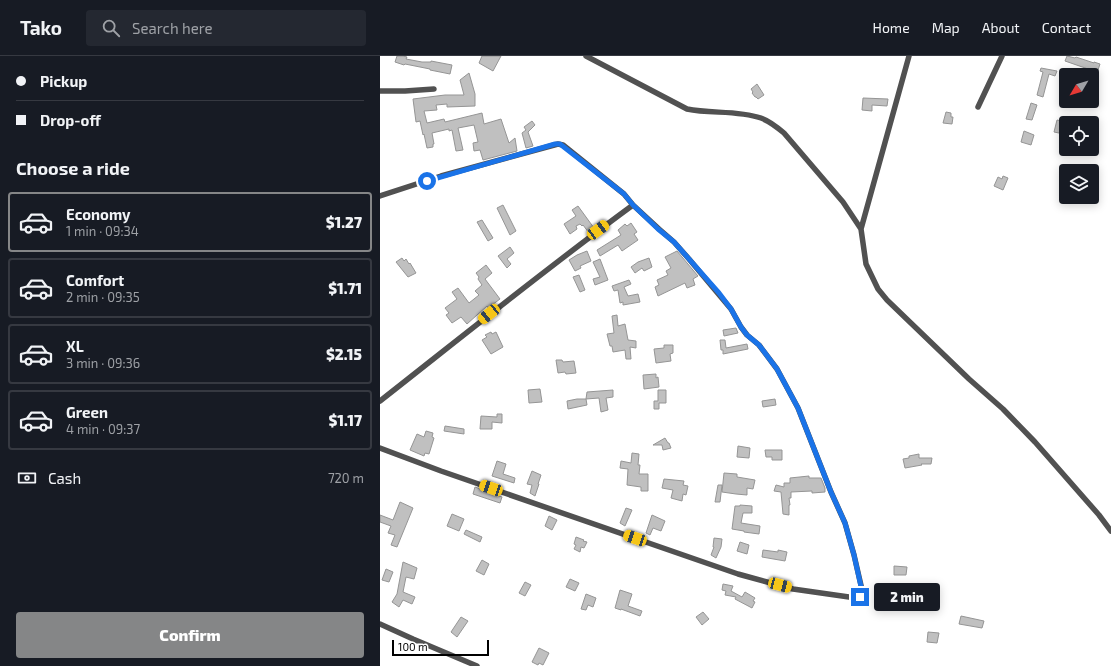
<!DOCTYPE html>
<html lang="en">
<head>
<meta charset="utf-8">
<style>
	:root { --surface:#171b24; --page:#242831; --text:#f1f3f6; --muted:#9ea1a6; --line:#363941; --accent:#858687 }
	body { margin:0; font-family:"Exo 2",sans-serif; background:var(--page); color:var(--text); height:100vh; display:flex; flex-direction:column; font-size:15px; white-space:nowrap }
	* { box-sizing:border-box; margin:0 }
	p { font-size:13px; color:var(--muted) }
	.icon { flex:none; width:22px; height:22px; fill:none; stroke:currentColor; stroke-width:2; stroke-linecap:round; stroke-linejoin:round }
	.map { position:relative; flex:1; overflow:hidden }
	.side { display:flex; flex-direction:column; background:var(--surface); width:380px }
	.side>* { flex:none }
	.top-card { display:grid; align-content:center; height:88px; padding:0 16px; background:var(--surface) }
	.needle { width:26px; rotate:232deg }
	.fabs { position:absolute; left:679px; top:12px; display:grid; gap:8px }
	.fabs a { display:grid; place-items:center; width:40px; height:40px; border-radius:4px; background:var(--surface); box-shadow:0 2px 10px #0003; font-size:20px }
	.scale { position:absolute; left:12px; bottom:10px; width:97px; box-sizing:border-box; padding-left:4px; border:2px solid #000; border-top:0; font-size:11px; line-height:14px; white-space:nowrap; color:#000; -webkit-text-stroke:3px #fff; paint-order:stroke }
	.end { position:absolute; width:18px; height:18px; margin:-9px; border:5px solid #1a73e8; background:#fff; box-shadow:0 0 0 2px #fff }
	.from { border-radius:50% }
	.bubble { position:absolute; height:28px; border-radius:4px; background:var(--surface); box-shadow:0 2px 10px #0003; font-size:13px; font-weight:800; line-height:28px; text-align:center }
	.car { position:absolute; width:12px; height:24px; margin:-12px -6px; border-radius:5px; box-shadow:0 0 3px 1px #0007; background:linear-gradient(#f5c518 24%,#345 0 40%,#f5c518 0 76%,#345 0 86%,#f5c518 0) }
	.top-card b { display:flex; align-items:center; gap:14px; height:38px; font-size:15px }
	.top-card b+b { border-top:1px solid var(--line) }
	.top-card i { width:10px; height:10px; background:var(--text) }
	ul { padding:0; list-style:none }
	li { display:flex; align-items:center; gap:12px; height:60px; margin:0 8px 6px; padding:0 8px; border:2px solid var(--line); border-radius:4px }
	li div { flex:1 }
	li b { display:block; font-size:15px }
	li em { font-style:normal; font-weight:800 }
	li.selected { border-color:var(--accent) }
	li>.icon { width:36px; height:36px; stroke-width:1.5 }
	h2 { padding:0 16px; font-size:18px; line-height:48px }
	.pay { display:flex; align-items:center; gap:10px; height:44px; padding:0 16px; font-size:15px }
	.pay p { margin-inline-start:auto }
	.cta { display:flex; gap:8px; margin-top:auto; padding:8px 16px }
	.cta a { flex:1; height:46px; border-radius:4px; background:var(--accent); color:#fff; font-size:16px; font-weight:800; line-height:46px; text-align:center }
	header { display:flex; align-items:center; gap:24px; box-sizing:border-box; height:56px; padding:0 20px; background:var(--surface); border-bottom:1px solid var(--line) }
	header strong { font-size:19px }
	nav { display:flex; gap:22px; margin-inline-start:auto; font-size:14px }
	.search { width:280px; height:36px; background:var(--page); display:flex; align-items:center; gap:10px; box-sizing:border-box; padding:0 14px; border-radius:4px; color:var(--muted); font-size:15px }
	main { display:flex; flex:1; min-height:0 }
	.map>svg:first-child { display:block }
	.building { fill:#c0c0c0; stroke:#959595 }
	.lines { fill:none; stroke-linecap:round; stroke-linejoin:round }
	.street { stroke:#515151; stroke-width:5.5 }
	.route { stroke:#1a73e8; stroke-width:5 }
</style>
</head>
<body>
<header>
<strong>Tako</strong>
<div class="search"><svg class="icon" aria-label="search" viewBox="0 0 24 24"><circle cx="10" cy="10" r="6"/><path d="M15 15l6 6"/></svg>Search here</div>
<nav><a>Home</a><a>Map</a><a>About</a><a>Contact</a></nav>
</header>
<main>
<section class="side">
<div class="top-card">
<b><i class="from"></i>Pickup</b>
<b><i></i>Drop-off</b>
</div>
<h2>Choose a ride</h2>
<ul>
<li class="selected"><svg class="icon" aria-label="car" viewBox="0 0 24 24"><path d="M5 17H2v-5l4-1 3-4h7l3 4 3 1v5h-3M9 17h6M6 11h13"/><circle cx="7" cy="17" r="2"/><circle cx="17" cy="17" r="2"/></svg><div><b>Economy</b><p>1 min · 09:34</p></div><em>$1.27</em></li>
<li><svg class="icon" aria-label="car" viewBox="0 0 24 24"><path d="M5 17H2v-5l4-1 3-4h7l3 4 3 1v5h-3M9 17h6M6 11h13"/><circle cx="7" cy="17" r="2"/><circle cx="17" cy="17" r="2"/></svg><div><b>Comfort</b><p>2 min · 09:35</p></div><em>$1.71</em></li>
<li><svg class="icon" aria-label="car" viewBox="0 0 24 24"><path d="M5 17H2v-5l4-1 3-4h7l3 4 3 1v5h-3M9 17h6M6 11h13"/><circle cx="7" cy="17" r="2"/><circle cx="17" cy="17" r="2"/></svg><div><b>XL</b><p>3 min · 09:36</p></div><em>$2.15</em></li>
<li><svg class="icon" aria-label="car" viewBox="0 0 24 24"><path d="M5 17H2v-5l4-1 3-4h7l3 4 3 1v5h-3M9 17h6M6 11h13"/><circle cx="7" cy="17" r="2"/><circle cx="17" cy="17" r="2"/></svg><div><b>Green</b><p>4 min · 09:37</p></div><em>$1.17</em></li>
</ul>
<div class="pay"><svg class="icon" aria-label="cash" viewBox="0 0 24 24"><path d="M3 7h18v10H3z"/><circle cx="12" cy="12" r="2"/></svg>Cash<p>720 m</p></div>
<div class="cta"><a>Confirm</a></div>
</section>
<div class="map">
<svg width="731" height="610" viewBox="0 0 731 610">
	<rect width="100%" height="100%" fill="#fff"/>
	<path class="building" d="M17,0h6l4,1 -1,2 16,3h9v-1l21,4 -2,9 -20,-4v-1l-25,-5 -1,1 -9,-3z
		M102,0h19l-8,15 -14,-8z
		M687,0l8,2 1,-1 18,6v-1l6,2 -3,9 -6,-2v-1l-26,-9z
		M661,12l16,3 -2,5 -6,-2 -6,23 -6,-2 6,-23 -3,-1z
		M89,17l6,21v12l-28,1v-3l-11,1 1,5 -13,1 3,12 17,-4 1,3 37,-9 2,11 17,-5 8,24 6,-5 2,13 -34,9 -3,-10 -6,1 -1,-8 5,-1 -4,-17 -16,3 5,22 -7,1 -4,-21 -3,1v-2l-17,4 2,11h-1v3l-6,1 -3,-14 -1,1 -3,-14 -4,1 -3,-23 32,-4h19l-4,-15z
		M377,28l7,11 -6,4 -2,-2h-1l-3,-4 1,-1 -2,-3z
		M483,42l25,1 -1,7 -15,-1v6l-10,-1z
		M651,47l6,2 -5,15 -6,-1z
		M566,56l5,1v4h2l-1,7 -9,-1z
		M677,64l9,2 -2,12 -10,-2z
		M152,65l3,4 -7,7 5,14 -7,2 -4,-15 4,-3 -2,-3z
		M644,75l10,4 -3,10 -10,-3z
		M623,120l5,2 -5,12 -9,-4 4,-9 4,2z
		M123,149l13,26 -6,4 -13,-27z
		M198,150l16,22 -5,5 -6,-8 -1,1 -2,-2 -4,2 1,3 -7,5 -6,-10 12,-8 -4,-6z
		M102,164l11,18 -5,3 -11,-19z
		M251,167l6,9 -3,2 4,6 -16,11 -4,-6 -18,11 -3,-6 24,-15 -3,-5 7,-6 2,2z
		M130,191l4,6 -7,6 4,5 -4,4 -9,-12z
		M207,195l4,10 -11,5 1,2 -6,3 -6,-11 8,-5z
		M297,195l21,25 -5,3 2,6 -8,3 -2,-5 -27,13 -3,-9 4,-2 -2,-5 11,-5 -2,-4 5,-3 -6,-11z
		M22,202l2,3 2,-2 3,5 1,-1 6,10 -8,4 -12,-15z
		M269,202l3,9 -8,4 -2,-3 -7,5 -4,-6 7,-5z
		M220,203l8,21 -13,5 -2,-6 7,-2 -7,-15z
		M106,209l6,8 -7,6 15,20 -12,9 -1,-2 -20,18 -6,-7 -9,6 -6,-8 3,-2 -4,-5 12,-9 -5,-7 6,-4 11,15 10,-8 -4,-4 7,-6 -4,-6 1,-2 -3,-4z
		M199,219l6,15 -5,2 -7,-15z
		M249,224l2,4 -7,3 4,9 10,-2 2,8 -17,3v-3l-3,1 -2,-13 -4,1 -2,-5z
		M237,259l1,11 7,-2 3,16 8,1v7l-6,-1 1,12h-5l-1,-9 -12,2 -1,-6h-2l-3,-12 7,-1 -2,-17z
		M356,272l2,5 -14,3 -1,-6z
		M111,276l1,2 4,-2 7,15 -12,7 -9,-14 5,-3 -2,-2z
		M340,284h5l1,8 21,-4 1,5 -25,5v-4h-2z
		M284,289h9v8l-3,1 1,7 -15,2 -2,-14 10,-1z
		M176,304h6l1,2 11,-1 2,12 -10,1 -1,-2 -7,1z
		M276,318v4l2,-1 1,10 -15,2 -1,-14z
		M160,333l2,13 -13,1 -1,-13z
		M233,334v7l-7,1 2,12 -7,2 -2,-14 -13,1 1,-7z
		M278,334h8v13h-7v6h-5v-8h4z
		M197,343h9l1,6 -19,4 -1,-8z
		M395,343l1,6 -13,2 -1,-6z
		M117,358h5v9l-10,-1v7h-12l1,-13 16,1z
		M65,370l19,3v5l-20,-3z
		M46,375l7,2 -1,4 2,1 -5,16 -4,-1 -1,3 -14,-6 7,-16 7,3z
		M285,382l3,5h1l2,5 -8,2 -1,-5h-9z
		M358,390l12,2 -1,10 -12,-1z
		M385,394h17v10h-10v-3h-6z
		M252,397l7,1 -1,11h2l-1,9h9v17h-7v-4l-14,-2 1,-16 -8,-1 1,-7 10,2z
		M539,398v4h13l-1,6h-10l1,1 -17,3 -2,-9 6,-1v-2z
		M117,405l9,3 -3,10 12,4 -1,5 -22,-7z
		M152,415l9,4 -3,9h1l-4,12 -5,-3 2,-8 -5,-1z
		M344,417l13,1v3l18,3 -2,9 -6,-1v7l-11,-1 -14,-2z
		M429,420v2h12l4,10v4l-13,1v-2l-21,1v6h-2l1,7h-1v10l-6,-1 -2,-22 -7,-1 2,-6 8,2v-4h6v-5z
		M284,423l20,2 -1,4 5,1 -2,9 -3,-1 -1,7 -11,-3 2,-8 -11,-2z
		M338,429h4l-2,17h-5z
		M95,431l27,10 -2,6 -27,-9z
		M20,446l13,6 -16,39 -6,-2 4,-10 -7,-2 3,-7 -11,-4v-7l13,5z
		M360,449l12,1v7h-9l-2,10 19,3 -1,8 -15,-2v-1l-12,-2 3,-23h5z
		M246,452l6,2 -7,16 -5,-3z
		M72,458l12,5 -5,12 -12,-5z
		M272,459l13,6 -4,10 -8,-3 -3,7 -4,-2z
		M169,460l8,4 -5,10 -7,-4z
		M86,474l16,7 -2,5 -16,-8z
		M196,481l8,3 -1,1 4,1 -3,6 -3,-1 -1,5 -6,-3 2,-4 -2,-1z
		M334,482l8,1 -1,8 -5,11 -5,-3 3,-8h-1z
		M360,486l9,3 -2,9 -10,-3z
		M383,494l15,2v-2l9,2 -2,9 -23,-4z
		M102,504l7,4 -5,11 -8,-4z
		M23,506l14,6 -3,11 -8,-2 -3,15 12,5 -3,7 -9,-4 -4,7 -7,-5 5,-8z
		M514,510l13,1 -1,8h-12z
		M6,513l7,3 -4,10 -7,-2z
		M190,523l9,4 -4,8 -9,-4z
		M145,526l6,3 -6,11 -6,-3z
		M343,528l10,2 -2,5 11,6 3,-5 10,6 -2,3 2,1 -3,6 -17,-9 1,-2 -11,-2 1,-4 -4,-1z
		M240,534l12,4 -4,12 14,5 -2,5 -19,-7v1l-6,-2z
		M206,538l10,4 -3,9 -5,-2 -2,5 -5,-1z
		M323,556l6,7 -7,6 -6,-8z
		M581,560l23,5 -2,7 -23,-4z
		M81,561l7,4 -11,16 -6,-5z
		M548,576l11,1 -2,10 -10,-1z
		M159,592l10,5 -6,12 -4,-2 -1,2 -6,-3z"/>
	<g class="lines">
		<path class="street" d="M206,0l101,53c24,5 50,1 74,9 8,3 16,9 23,15l59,69 18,27
			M529,0l-48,173 5,35 12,25 9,11 82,79 34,30 32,33 64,73 12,16
			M0,35h25l29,-2
			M598,51l24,-51
			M0,140l61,-20 117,-32 5,1 61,49 9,11
			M0,345c84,-66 167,-133 253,-196l26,24 15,13 15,17 42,50 10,18 6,8 12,10 18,24 21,39 33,84 14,31 9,32 9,39 -3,3 -4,1 -63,-9 -55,-15 -297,-103 -61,-23
			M0,568l33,15 64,27"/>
	</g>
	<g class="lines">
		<path class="route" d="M47,125l128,-37h5l64,50 9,11 25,24 16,13 45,51 12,16 10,18 6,8 12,10 18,24 21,39 33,84 14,31 9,32 8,36 1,3 -3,3"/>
	</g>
</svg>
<div class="fabs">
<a><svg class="needle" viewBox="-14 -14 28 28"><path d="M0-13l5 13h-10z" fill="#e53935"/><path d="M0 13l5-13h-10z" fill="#9ea1a6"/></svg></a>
<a><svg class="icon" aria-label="locate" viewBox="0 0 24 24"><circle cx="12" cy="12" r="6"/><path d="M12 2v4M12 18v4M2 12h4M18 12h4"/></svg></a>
<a><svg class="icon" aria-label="layers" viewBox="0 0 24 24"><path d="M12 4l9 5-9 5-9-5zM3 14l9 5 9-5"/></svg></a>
</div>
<div class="scale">100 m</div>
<i class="end from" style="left:47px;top:125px"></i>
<i class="end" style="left:480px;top:541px"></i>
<div class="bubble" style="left:494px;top:527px;width:66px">2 min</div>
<i class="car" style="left:218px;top:174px;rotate:54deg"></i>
<i class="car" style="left:109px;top:258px;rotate:231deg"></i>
<i class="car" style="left:111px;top:432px;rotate:289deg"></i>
<i class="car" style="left:255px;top:482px;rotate:289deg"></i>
<i class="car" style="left:400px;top:529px;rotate:105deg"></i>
</div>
</main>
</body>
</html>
